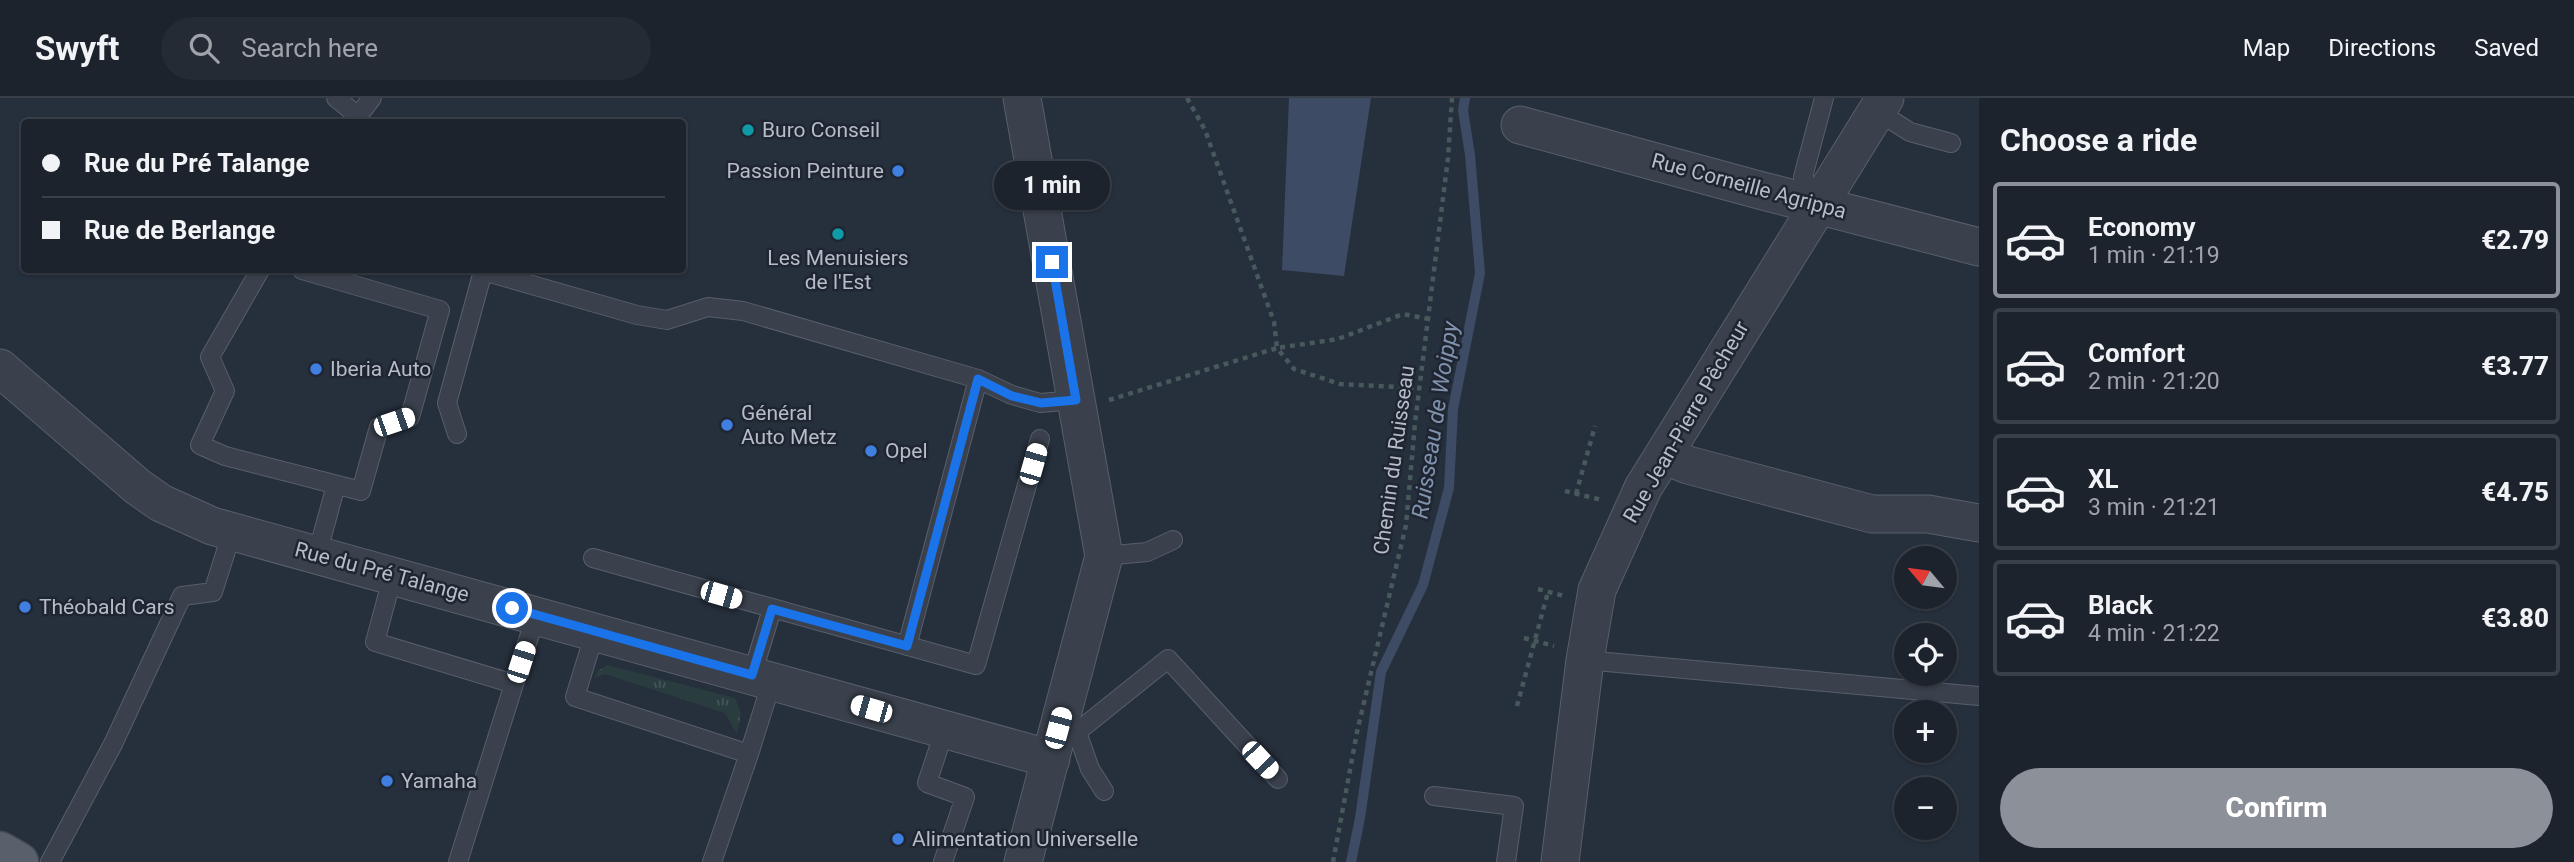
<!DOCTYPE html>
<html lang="en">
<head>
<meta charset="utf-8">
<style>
	:root { --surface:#1c232d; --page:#252b35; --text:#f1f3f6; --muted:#a0a4aa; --line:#3a4049; --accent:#8c9099 }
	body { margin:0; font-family:Roboto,sans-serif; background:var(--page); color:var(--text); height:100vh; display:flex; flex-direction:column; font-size:26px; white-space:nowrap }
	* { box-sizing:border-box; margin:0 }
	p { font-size:23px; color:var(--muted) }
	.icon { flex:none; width:38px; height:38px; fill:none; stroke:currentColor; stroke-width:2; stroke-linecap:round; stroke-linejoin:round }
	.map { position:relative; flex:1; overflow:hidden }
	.drawer { display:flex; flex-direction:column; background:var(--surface); width:595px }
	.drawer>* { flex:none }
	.guide { position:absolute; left:21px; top:21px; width:665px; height:154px; border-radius:7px; box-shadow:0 2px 5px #0004,0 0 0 2px var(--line); display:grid; align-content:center; height:154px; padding:0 21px; background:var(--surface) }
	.needle { width:46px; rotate:299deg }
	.fabs { position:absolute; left:1894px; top:448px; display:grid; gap:14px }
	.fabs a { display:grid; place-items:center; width:63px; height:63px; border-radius:50%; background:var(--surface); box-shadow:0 2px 5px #0004,0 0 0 2px var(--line); font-size:35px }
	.end { position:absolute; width:32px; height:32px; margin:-16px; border:9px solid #1a73e8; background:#fff; box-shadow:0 0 0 4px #fff }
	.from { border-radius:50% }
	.bubble { position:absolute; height:49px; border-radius:24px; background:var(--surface); box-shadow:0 2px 5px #0004,0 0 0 2px var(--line); font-size:23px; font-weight:800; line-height:49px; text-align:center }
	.car { position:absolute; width:21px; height:42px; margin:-21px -10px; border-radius:9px; box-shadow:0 0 5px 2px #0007; background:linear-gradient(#fff 24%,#345 0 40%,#fff 0 76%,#345 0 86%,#fff 0) }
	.guide b { display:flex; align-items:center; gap:24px; height:66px; font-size:26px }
	.guide b+b { border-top:2px solid var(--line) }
	.guide i { width:18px; height:18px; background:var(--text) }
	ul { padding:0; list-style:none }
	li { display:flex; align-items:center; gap:21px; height:116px; margin:0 14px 10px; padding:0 7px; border:4px solid var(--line); border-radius:7px }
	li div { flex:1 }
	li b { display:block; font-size:26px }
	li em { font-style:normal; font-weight:800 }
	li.current { border-color:var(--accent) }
	li>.icon { width:63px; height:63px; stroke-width:1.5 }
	h2 { padding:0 21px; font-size:32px; line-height:84px }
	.button { display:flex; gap:14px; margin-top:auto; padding:14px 21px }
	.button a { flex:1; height:80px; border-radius:42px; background:var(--accent); color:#fff; font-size:28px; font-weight:800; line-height:80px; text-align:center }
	header { display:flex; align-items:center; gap:42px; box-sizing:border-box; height:98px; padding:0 35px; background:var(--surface); border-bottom:2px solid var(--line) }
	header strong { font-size:33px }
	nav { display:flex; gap:38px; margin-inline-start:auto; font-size:24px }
	.search { width:490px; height:63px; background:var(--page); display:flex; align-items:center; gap:18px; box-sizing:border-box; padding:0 24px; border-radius:38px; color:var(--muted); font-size:26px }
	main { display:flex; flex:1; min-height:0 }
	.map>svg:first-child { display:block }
	.grass { fill:url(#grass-tufts) }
	.water { fill:#3d4c64 }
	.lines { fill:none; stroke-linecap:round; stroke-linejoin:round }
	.stream { stroke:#3d4c64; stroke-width:10 }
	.service-casing { stroke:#585f6b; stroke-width:20 }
	.minor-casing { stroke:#585f6b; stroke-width:39 }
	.primary-casing { stroke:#434a56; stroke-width:41 }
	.path { stroke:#48595c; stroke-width:4.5; stroke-dasharray:5 5; stroke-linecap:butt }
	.service { stroke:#3a414c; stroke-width:18 }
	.minor { stroke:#3a414c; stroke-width:37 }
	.primary { stroke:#58606c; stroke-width:38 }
	.route { stroke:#1a73e8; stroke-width:9 }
	.culture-dot { fill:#0f9aa8; stroke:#1f2632; stroke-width:2.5 }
	.shop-dot { fill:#3f7fe0; stroke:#1f2632; stroke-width:2.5 }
	.labels { text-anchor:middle; stroke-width:5; stroke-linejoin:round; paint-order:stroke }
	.poi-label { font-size:21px; fill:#b6bcc8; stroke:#1f2632; text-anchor:start }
	.street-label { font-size:21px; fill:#b6bcc8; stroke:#1f2632 }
	.water-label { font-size:23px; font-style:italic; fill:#8092ad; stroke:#1f2632 }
</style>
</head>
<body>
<header>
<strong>Swyft</strong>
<div class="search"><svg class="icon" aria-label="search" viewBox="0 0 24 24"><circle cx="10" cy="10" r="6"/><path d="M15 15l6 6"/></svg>Search here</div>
<nav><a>Map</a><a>Directions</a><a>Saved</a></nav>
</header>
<main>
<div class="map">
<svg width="1979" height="764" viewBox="0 0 1979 764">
	<defs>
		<pattern id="grass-tufts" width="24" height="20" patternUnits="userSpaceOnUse" patternTransform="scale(1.75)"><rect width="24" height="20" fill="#293c3e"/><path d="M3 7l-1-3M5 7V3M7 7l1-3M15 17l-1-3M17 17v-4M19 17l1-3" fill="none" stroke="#465658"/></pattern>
	</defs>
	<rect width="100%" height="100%" fill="#262f3c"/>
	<path class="grass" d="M607,567l128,33 6,15 -4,21 -12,-21 -120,-39 -11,4 4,-7z"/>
	<path class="water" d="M1289,0h82l-27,178 -62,-6z"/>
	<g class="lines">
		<path class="stream" d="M1351,764l9,-44 21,-146 42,-87 26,-97 4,-79 27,-136 -10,-118 -7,-45 2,-12"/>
		<defs>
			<path id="service" d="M336,0l22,18 14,-18
				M1877,13l33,21 41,11
				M1818,106l-15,-27 21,-79
				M260,172l-50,87 15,34 -25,54 25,11 136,35 18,-64 31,-10 30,-107 -138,-40
				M457,336l-10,-31 36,-132 154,44 30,5 41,-13 35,4 235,68 34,16 28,8 36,-3
				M317,457l19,-70
				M1104,458l43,-4 26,-12
				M593,460l383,107 64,-226
				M393,477l-18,67 139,42 22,-69
				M595,534l-20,65 174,57 23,-73
				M907,548l71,-267
				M1585,562l394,36
				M752,577l20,-66
				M1065,631l12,3 13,37 14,22
				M1077,634l91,-73 110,120
				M1434,698l80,10 -8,56
				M50,764l63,-118 69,-148 31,-4 19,-60
				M458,764l56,-178
				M712,764l37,-108
				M943,764l22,-65 -38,-14 18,-54"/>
			<path id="minor" d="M1022,0l82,458 -81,306
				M1520,27l239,65 220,57
				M0,270l138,119 23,16 51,23 839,233
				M1664,357l24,10 184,49h56l51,9
				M1560,764l25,-202 12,-70 46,-102 242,-390"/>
			<path id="primary" d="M0,753l19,11"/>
		</defs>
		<use href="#service" class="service-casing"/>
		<use href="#minor" class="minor-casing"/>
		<use href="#primary" class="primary-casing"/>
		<path class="path" d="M1187,0l18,32 69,192 3,26 61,-9 65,-25 26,5
			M1109,302l168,-52 17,21 46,15 79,4
			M1565,393l37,9
			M1576,396l19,-68
			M1538,491l26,7
			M1524,540l30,8
			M1517,608l31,-114
			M1333,764l24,-130 49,-207 9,-102 33,-265 4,-60"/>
		<use href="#service" class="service"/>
		<use href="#minor" class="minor"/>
		<use href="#primary" class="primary"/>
	</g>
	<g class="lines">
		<path class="route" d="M512,510l240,67 20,-66 135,37 71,-267 34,17 29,7 35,-3 -24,-138"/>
	</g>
	<g class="culture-dot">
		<circle cx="748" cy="32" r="7"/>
		<circle cx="838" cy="136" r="7"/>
	</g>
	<g class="shop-dot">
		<circle cx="898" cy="73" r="7"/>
		<circle cx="316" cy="271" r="7"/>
		<circle cx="727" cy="327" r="7"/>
		<circle cx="871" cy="353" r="7"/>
		<circle cx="25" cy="509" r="7"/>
		<circle cx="387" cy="683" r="7"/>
		<circle cx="898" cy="741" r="7"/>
	</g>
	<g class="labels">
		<g class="poi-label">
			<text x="762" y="39">Buro Conseil</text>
			<text x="884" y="80" text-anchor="end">Passion Peinture</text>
			<text x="838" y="167" text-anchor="middle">Les Menuisiers<tspan x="838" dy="24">de l'Est</tspan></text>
			<text x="330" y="278">Iberia Auto</text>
			<text x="741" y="322">Général<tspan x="741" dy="24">Auto Metz</tspan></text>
			<text x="885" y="360">Opel</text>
			<text x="39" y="516">Théobald Cars</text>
			<text x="401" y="690">Yamaha</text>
			<text x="912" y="748">Alimentation Universelle</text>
		</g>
		<g class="street-label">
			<text transform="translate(1749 88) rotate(15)" y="7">Rue Corneille Agrippa</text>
			<text transform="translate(1686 324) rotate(-60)" y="7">Rue Jean-Pierre Pêcheur</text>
			<text transform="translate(1394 362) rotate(-82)" y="7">Chemin du Ruisseau</text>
			<text transform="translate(382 474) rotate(15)" y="7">Rue du Pré Talange</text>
		</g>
		<g class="water-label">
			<text transform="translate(1435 322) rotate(-81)" y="8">Ruisseau de Woippy</text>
		</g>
	</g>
</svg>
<div class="fabs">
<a><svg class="needle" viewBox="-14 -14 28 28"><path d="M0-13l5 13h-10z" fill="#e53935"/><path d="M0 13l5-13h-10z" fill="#a0a4aa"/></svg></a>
<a><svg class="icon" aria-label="locate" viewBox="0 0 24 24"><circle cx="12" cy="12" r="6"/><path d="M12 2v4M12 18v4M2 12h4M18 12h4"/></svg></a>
<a>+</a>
<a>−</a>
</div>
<i class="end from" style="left:512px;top:510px"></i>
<i class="end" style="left:1052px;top:164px"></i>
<div class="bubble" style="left:994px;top:63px;width:116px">1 min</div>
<i class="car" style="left:394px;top:324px;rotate:71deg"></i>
<i class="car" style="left:1033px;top:366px;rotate:16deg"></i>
<i class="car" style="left:721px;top:497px;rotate:106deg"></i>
<i class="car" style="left:521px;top:564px;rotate:18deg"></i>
<i class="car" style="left:871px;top:611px;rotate:286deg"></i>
<i class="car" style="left:1058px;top:630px;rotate:15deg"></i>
<i class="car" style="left:1260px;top:662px;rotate:137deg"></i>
<div class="guide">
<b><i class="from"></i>Rue du Pré Talange</b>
<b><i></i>Rue de Berlange</b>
</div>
</div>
<section class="drawer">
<h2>Choose a ride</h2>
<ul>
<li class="current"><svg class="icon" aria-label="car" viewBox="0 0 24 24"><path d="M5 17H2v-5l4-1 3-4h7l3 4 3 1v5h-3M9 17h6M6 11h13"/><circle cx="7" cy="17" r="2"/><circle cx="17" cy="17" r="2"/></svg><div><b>Economy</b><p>1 min · 21:19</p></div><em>€2.79</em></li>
<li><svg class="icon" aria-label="car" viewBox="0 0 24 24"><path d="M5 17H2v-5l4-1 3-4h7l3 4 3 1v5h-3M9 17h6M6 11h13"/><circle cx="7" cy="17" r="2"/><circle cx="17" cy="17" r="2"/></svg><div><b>Comfort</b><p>2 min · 21:20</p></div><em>€3.77</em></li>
<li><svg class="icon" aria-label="car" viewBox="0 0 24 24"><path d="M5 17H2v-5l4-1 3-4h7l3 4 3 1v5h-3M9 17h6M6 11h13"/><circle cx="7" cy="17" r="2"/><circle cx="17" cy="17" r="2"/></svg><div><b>XL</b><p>3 min · 21:21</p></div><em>€4.75</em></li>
<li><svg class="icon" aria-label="car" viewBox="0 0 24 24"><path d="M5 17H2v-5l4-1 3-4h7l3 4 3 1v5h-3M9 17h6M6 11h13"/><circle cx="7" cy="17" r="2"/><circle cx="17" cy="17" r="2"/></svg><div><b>Black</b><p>4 min · 21:22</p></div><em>€3.80</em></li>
</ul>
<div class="button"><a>Confirm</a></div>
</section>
</main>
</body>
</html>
